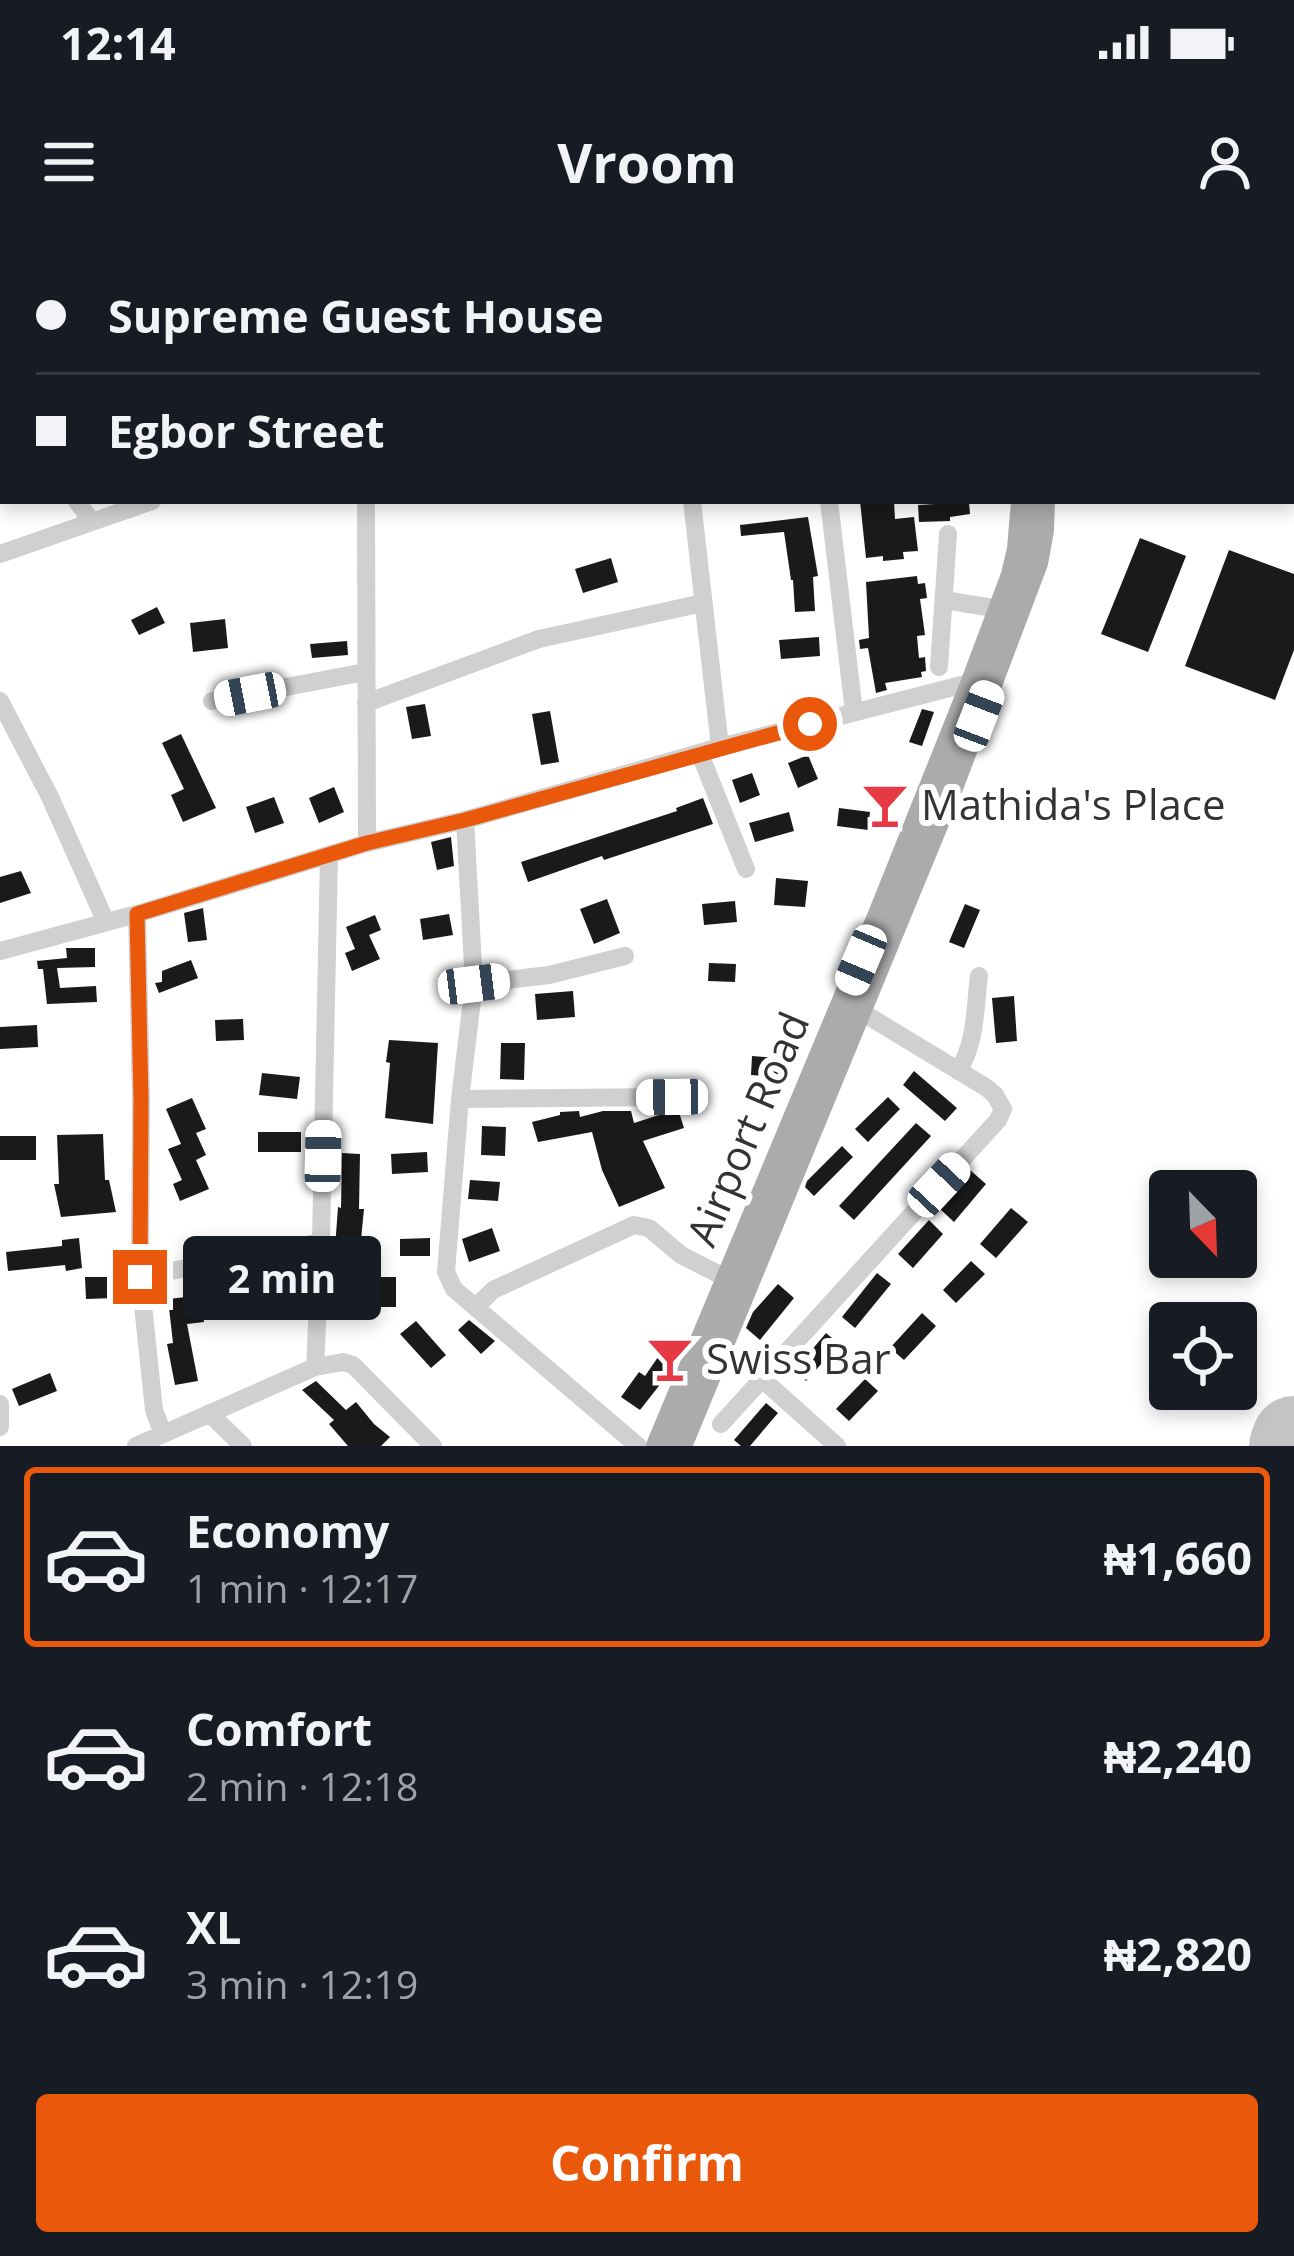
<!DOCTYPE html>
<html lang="en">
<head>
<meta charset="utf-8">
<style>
	:root { --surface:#171b24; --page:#242831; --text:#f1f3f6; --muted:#9ea1a6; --line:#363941; --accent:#ea580c }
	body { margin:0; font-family:"Open Sans",sans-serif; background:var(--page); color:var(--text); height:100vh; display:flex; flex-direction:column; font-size:45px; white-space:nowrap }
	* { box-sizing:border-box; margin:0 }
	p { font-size:39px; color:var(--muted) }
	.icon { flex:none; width:66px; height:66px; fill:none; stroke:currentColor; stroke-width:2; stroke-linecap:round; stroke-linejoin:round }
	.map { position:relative; height:1206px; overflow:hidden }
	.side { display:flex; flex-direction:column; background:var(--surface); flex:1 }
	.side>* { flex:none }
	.hud { position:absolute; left:0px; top:0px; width:1296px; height:264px; box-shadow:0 6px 18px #0003; display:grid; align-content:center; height:264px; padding:0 36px; background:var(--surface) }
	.needle { width:78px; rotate:157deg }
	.buttons { position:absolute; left:1149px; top:930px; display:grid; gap:24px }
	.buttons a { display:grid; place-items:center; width:108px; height:108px; border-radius:12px; background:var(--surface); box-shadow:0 6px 18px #0003; font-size:60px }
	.end { position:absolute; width:54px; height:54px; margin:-27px; border:15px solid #ea580c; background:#fff; box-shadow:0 0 0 6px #fff }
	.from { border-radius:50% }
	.bubble { position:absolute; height:84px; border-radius:12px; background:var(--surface); box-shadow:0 6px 18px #0003; font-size:39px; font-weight:700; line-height:84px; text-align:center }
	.car { position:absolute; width:36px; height:72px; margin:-36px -18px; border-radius:15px; box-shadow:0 0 9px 3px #0007; background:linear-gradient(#fff 24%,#345 0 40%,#fff 0 76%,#345 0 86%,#fff 0) }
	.hud b { display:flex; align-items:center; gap:42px; height:114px; font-size:45px }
	.hud b+b { border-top:3px solid var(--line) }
	.hud i { width:30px; height:30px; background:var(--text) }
	ul { padding:21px 0 0; list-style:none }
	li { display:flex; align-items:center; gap:36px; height:180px; margin:0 24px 18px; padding:0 12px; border:6px solid transparent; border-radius:12px }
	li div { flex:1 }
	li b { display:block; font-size:45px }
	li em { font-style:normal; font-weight:700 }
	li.selected { border-color:var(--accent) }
	li>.icon { width:108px; height:108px; stroke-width:1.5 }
	.primary-button { display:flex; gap:24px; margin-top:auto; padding:24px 36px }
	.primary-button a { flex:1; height:138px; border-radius:12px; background:var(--accent); color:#fff; font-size:48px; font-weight:700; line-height:138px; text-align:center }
	.status { display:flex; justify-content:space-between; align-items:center; height:84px; padding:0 60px; background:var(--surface); direction:ltr }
	.status svg { height:33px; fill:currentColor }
	header { display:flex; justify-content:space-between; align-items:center; height:156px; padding:0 36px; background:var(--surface); font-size:54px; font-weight:700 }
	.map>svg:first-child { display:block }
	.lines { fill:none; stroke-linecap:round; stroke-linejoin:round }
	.runway { stroke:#c4c4c4; stroke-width:84 }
	.building { fill:#1a1a1a }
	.minor { stroke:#d0d0d0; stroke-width:18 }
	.major { stroke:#ababab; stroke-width:24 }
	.route { stroke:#ea580c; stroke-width:15 }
	.labels { text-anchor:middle; stroke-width:12; stroke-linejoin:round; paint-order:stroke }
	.poi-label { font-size:42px; fill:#333; stroke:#fff; text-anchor:start }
	.street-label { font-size:42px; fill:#333; stroke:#fff }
</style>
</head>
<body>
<div class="status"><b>12:14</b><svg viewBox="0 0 49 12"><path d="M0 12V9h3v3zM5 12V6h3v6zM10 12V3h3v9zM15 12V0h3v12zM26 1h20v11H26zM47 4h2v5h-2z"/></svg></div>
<header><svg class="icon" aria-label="menu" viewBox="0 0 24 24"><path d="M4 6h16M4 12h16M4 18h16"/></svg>Vroom<svg class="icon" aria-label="person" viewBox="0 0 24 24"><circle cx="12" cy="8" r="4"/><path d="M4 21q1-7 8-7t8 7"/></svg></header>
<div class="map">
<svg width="1294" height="1206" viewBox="0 0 1294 1206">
	<rect width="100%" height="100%" fill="#fff"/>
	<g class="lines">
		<path class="runway" d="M1291,1206l3,-8"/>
	</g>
	<path class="building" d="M860,261h34l1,18 19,-2 4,34 -15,1 1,7 -21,2v-5l-17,2z
		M969,262l1,12 -20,3v4l-31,1 -1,-17z
		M808,277l10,59 -5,1 2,34 -20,1 -2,-32h-2l-7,-48 -43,4 -1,-11z
		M1140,298l46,18 -38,96 -47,-18z
		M1229,310l65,24v76l-19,50 -90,-34z
		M611,318l7,24 -35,11 -8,-24z
		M917,336l1,8 7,-1 2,15 -7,1 5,36 -8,1 2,22 6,-1 1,14 -5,1 1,5 -37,6 2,7 -11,3 -8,-45 -8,1 -1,-9 10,-2 -3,-56z
		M157,367l8,16 -26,12 -8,-15z
		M225,379l3,29 -35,4 -3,-29z
		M819,397l1,19 -39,3 -2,-19z
		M347,401l1,14 -36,3 -2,-14z
		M425,464l6,32 -19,3 -6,-32z
		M922,469l12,3 -12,34 -13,-4z
		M550,471l9,51 -18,3 -9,-51z
		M181,494l35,74 -33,14 -12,-27 13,-6 -22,-46z
		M808,515l10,24 -20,9 -10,-25z
		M752,533l8,22 -20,8 -8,-23z
		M334,547l10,25 -25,11 -10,-25z
		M274,557l10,26 -29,10 -9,-26z
		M703,558l10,26 -109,36 -2,-4 -74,26 -7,-20 156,-51 -1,-3z
		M839,568l31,4 -2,18 -31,-4z
		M789,572l5,19 -39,11 -6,-19z
		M451,597l3,29 -17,4 -6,-28z
		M21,631l10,22 -31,10v-26z
		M776,638l32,3 -3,26 -31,-2z
		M607,659l13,34 -26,11 -14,-35z
		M735,661l2,21 -33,3 -2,-21z
		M965,664l15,6 -16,38 -15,-6z
		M203,668l4,32 -19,2 -4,-29z
		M449,674l4,21 -30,5 -3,-21z
		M375,675l6,15 -12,5 11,24 -28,12 -7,-18 10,-4 -9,-22z
		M66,708h29v19l-38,1 3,20 36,-2 1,16 -50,2 -4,-35h-5l-1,-8 30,-3z
		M191,720l7,18 -39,15 -4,-10 7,-1v-11z
		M709,723l27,1 -1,18 -27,-1z
		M573,751l2,26 -38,3 -2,-26z
		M1014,756l3,45 -21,2 -4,-45z
		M243,779l1,21 -28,1 -1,-21z
		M37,785l1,22 -38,2v-22z
		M389,800l49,3 -5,81 -48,-6 5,-55 -4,-1z
		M501,803h24l-1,37 -24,-1z
		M752,816l27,2 -1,19 -27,-2z
		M914,831l43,37 -12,13 -42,-36z
		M262,833l38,4 -3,22 -38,-4z
		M888,857l12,12 -32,33 -13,-13z
		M192,858l14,31 -10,4 10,22 -10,5 13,29 -29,12 -7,-17 9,-4 -14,-31 13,-5 -15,-35z
		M678,869l6,19 -41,13 22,47 -46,19 -17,-37 -10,-38 -54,10 -6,-20 28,-7v-3l19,-1 1,6 23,-6h28l3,12z
		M916,883l15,13 -77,84 -15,-14z
		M482,886l24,1 -1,29 -24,-1z
		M258,892h43v20h-43z
		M103,894l2,46h4l7,32 -55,5 -7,-33h5l-2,-49z
		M0,896h36v24h-36z
		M842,906l11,11 -39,39 -9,-9 2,-6z
		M427,912l1,20 -36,2 -1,-20z
		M342,913l18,1 -1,55h5l-4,41 -25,-2 3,-41 3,1z
		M970,930l16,14 -32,38 -15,-14 1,-3z
		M470,940l30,2 -2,19 -30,-2z
		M1011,968l17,14 -32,36 -16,-14z
		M929,980l14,14 -30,34 -15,-14z
		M492,988l8,23 -31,11 -7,-23z
		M79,998l3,30 -16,3 -1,-6 -57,6 -2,-19 56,-6v-6z
		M430,998v18h-30v-17z
		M971,1021l14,13 -29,29 -13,-13z
		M338,1030h26l1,7h31v30h-31v5h-27z
		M293,1033l5,27 -28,6 -6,-27z
		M877,1033l14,11 -36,44 -13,-11z
		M85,1037h30l1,21 -30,1z
		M244,1041l5,25 -46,8 1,8 -17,2 11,57 -23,4 -8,-41 6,-1 -5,-44 46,-5 -1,-7z
		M778,1044l16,14 -34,42 -14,-12 7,-16z
		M922,1073l14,13 -32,34 -14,-12z
		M469,1080l26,21 -14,13 -23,-24z
		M416,1081l30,34 -15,13 -31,-34z
		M826,1093l13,11 -33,37 -12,-10z
		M669,1101l12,8 -8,19 -33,42 -19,-13 18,-25 6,4z
		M50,1133l7,18 -38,15 -7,-17z
		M865,1139l13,12 -29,30 -13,-12z
		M316,1141l30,29 10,-8 18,22 16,13 -9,9h-33l-19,-22 5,-4 -32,-30z
		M766,1163l12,10 -28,33h-9l-7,-6z"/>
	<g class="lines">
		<path class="minor" d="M57,0l1,3
			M358,0v3
			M676,0v3
			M190,3v-3
			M77,261l15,21
			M366,261l1,342
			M692,261l28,246
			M829,261l25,211
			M0,314l152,-53
			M944,360l56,9
			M939,427l9,-133
			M0,461l50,96 55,123
			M212,461l153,-29
			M366,463l173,-64 164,-36
			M700,514l46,115
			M465,580l9,164 -14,115 -14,173 8,17 184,157
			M137,674l4,186 -1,177 14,133 9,24
			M0,711l137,-37 230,-71 98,-23 255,-73 253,-65
			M474,744l75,-9 76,-19
			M958,831c18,-27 17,-63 21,-95
			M460,859l212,-2
			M140,1037l181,-35
			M477,1066l16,-16 141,-65 15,3 32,27 47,24
			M315,1127l6,-125 8,-387
			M762,1139l75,67
			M0,1164v23
			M209,1173l34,33
			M721,1184l277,-304 5,-11 -8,-14 -8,-7 -127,-77
			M136,1206l179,-79 28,-5 10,3 80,81"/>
		<path class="major" d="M1012,0v3
			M1035,0v3
			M658,1206l221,-529 94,-235 40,-107 6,-26 4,-48
			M680,1206l266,-645 90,-238 6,-33 1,-29"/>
	</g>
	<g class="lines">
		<path class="route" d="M140,1037l1,-177 -4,-186 230,-71 98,-23 345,-96"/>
	</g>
	<defs>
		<symbol id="bar-bare" viewBox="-9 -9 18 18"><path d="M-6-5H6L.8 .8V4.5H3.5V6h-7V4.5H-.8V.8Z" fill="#e63946" stroke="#fff" stroke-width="2.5" paint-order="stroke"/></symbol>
	</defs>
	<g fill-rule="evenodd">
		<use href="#bar-bare" x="852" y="532" width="66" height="66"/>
		<use href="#bar-bare" x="637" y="1086" width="66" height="66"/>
	</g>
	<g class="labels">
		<g class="poi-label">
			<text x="921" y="580">Mathida's Place</text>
			<text x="706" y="1134">Swiss Bar</text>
		</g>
		<g class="street-label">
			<text transform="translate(748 889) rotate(-67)" y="15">Airport Road</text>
		</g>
	</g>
</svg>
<div class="buttons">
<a><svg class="needle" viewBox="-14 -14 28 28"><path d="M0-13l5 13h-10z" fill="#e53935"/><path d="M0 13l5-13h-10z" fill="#9ea1a6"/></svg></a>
<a><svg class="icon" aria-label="locate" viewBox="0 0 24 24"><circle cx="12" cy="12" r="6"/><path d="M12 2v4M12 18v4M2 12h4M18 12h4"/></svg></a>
</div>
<i class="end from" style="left:810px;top:484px"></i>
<i class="end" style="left:140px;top:1037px"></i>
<div class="bubble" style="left:183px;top:996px;width:198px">2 min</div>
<i class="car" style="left:250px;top:454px;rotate:259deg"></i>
<i class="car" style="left:979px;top:476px;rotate:21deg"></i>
<i class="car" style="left:861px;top:720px;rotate:203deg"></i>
<i class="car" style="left:474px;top:744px;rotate:83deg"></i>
<i class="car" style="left:672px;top:857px;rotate:269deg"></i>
<i class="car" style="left:323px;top:916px;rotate:1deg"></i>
<i class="car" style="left:939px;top:945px;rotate:43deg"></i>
<div class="hud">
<b><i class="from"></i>Supreme Guest House</b>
<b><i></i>Egbor Street</b>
</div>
</div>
<section class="side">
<ul>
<li class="selected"><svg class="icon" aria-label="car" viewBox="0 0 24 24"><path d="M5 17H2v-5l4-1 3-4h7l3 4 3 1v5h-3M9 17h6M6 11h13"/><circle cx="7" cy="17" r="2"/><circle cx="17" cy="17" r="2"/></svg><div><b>Economy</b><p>1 min · 12:17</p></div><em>₦1,660</em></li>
<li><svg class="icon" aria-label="car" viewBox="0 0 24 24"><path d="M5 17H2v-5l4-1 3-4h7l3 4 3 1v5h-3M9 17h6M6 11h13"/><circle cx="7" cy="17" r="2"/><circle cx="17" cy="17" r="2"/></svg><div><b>Comfort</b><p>2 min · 12:18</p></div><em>₦2,240</em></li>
<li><svg class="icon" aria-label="car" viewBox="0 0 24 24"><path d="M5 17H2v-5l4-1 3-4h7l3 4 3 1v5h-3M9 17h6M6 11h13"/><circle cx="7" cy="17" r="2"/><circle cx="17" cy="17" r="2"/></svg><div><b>XL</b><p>3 min · 12:19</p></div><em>₦2,820</em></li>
</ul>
<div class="primary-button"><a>Confirm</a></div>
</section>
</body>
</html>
